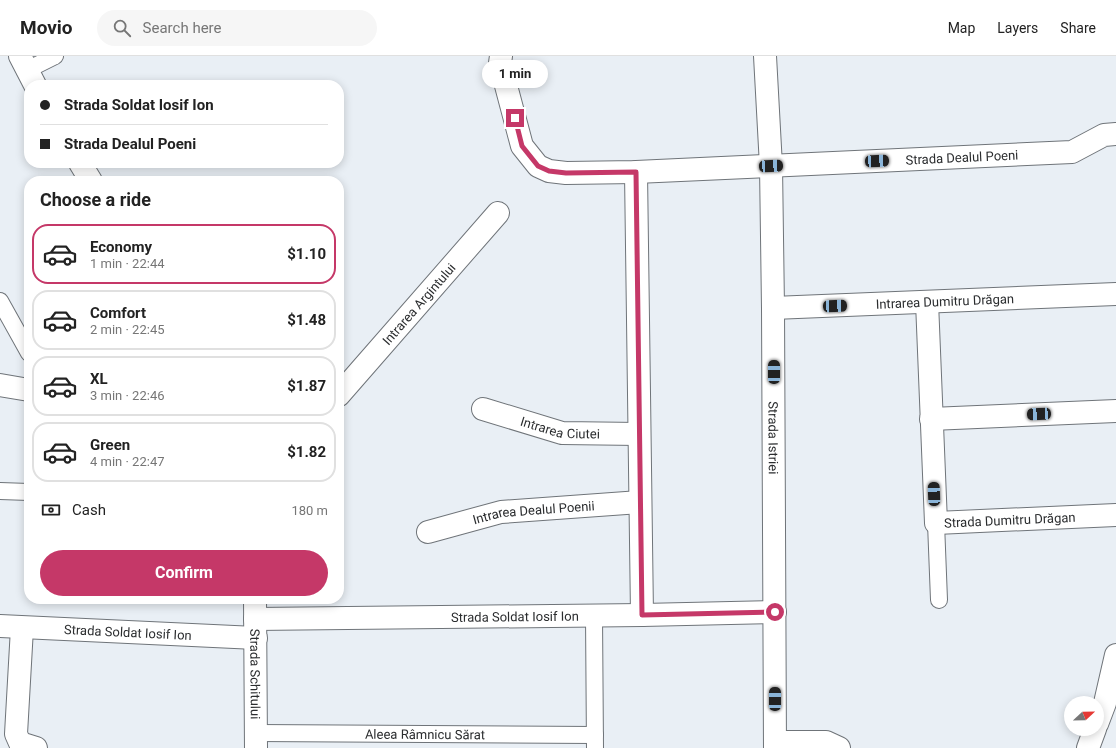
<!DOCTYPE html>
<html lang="en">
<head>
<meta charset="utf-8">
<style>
	:root { --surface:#fff; --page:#f6f6f6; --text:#222; --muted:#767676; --line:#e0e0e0; --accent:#c53868 }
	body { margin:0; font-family:Roboto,sans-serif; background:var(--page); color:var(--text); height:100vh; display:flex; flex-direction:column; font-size:15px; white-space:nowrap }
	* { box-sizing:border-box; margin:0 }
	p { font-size:13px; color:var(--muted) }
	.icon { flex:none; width:22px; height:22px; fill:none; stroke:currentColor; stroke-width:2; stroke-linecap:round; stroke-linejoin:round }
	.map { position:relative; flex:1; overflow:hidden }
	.sheet { position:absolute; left:24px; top:120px; width:320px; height:428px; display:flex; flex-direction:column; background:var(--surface); border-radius:16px; box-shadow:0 2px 10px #0003 }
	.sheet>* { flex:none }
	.hud { position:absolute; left:24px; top:24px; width:320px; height:88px; border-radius:16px; box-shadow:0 2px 10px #0003; display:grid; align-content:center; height:88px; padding:0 16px; background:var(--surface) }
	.needle { width:26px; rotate:68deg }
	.tools { position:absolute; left:1064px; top:640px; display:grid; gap:8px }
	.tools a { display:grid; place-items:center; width:40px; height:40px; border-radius:50%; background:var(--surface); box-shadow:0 2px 10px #0003; font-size:20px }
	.end { position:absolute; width:18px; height:18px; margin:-9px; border:5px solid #c53868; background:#fff; box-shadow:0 0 0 2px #fff }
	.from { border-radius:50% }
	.bubble { position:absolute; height:28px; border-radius:14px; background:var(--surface); box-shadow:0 2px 10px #0003; font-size:13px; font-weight:700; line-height:28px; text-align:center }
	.car { position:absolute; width:12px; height:24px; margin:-12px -6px; border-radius:5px; box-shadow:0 0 3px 1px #0007; background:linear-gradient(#222 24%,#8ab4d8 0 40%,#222 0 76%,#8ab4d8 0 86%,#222 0) }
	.hud b { display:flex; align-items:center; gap:14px; height:38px; font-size:15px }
	.hud b+b { border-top:1px solid var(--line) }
	.hud i { width:10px; height:10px; background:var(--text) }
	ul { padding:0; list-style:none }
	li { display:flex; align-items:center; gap:12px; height:60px; margin:0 8px 6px; padding:0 8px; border:2px solid var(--line); border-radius:16px }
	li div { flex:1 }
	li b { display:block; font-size:15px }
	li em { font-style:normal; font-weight:700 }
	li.on { border-color:var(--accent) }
	li>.icon { width:36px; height:36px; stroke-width:1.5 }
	h2 { padding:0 16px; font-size:18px; line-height:48px }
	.pay { display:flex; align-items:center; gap:10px; height:44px; padding:0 16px; font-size:15px }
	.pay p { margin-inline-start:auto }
	.primary-button { display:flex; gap:8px; margin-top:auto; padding:8px 16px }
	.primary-button a { flex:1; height:46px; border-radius:24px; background:var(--accent); color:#fff; font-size:16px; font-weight:700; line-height:46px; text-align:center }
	header { display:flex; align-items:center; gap:24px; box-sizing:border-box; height:56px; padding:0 20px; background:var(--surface); border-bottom:1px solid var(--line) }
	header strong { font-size:19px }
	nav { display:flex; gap:22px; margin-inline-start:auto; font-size:14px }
	.search { width:280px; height:36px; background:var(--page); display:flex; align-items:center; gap:10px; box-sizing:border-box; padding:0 14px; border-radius:22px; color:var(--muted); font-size:15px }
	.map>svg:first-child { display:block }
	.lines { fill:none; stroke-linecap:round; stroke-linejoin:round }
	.service-casing { stroke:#6f7479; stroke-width:18 }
	.minor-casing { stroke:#6f7479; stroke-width:24 }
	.service { stroke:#fff; stroke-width:16 }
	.minor { stroke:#fff; stroke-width:22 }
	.route { stroke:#c53868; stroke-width:5 }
	.labels { text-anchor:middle; stroke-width:4; stroke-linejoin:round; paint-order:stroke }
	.street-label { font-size:13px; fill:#2b2d2f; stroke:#fafcfe }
</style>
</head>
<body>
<header>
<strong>Movio</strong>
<div class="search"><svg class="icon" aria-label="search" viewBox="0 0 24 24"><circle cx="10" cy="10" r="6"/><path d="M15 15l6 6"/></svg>Search here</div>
<nav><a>Map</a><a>Layers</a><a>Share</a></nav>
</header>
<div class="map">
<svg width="1116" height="692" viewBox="0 0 1116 692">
	<rect width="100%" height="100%" fill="#e9eff5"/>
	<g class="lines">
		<defs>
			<g id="service">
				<path d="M27,14l28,-14"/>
				<path d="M0,245l29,52"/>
				<path d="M0,435l29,1"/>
				<path d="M936,467l3,77"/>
				<path d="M594,560l1,132"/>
				<path id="s1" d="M256,677l339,2"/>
			</g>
			<g id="minor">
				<path d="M20,0l15,29"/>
				<path id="s2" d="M501,0l-1,7 22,83 16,20 11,5 17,2 70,-1 436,-20 32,-17 12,-1"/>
				<path id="s3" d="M765,0l6,110 2,142 2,440"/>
				<path d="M80,107l11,18"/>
				<path d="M636,116l6,443"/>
				<path id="s4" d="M927,246l9,221 180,-8"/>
				<path id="s5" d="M773,252l343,-14"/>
				<path d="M0,329l29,5"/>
				<path id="s6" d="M339,339l159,-182"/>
				<path id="s7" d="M483,353l79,24 77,1"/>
				<path d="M931,363l185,-8"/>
				<path id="s8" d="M428,476l73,-20 139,-10"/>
				<path id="s9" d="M255,543l1,149"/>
				<path id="s10" d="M255,563l387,-4 133,-3"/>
				<path id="s11" d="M0,570l256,12"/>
				<path d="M22,572l-6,106 4,9 16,5"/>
				<path d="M1097,668l8,-21 11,-48"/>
				<path d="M775,686h51l13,6"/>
				<path d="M1088,692l7,-19"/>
			</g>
		</defs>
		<use href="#service" class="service-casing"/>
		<use href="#minor" class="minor-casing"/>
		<use href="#service" class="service"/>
		<use href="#minor" class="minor"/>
	</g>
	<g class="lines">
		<path class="route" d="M515,62l7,28 16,20 11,5 17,2 70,-1 6,443 133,-3"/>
	</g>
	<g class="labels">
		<g class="street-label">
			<text dy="5" stroke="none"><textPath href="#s2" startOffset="544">Strada Dealul Poeni</textPath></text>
			<text dy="5" stroke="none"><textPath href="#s5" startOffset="172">Intrarea Dumitru Drăgan</textPath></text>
			<text dy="5" stroke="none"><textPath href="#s6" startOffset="121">Intrarea Argintului</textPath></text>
			<text dy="5" stroke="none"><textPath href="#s7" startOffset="80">Intrarea Ciutei</textPath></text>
			<text dy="5" stroke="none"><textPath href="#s3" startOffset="382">Strada Istriei</textPath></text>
			<text dy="5" stroke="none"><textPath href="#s8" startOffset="108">Intrarea Dealul Poenii</textPath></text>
			<text dy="5" stroke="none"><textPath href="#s4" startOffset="295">Strada Dumitru Drăgan</textPath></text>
			<text dy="5" stroke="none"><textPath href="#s10" startOffset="260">Strada Soldat Iosif Ion</textPath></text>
			<text dy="5" stroke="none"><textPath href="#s11" startOffset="128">Strada Soldat Iosif Ion</textPath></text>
			<text dy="5" stroke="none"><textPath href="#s9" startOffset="75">Strada Schitului</textPath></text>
			<text dy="5" stroke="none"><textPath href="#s1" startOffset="169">Aleea Râmnicu Sărat</textPath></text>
		</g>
	</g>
</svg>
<div class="tools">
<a><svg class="needle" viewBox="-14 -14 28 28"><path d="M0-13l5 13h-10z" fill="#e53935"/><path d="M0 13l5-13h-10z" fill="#767676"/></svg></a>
</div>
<i class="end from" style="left:775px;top:556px"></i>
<i class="end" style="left:515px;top:62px"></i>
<div class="bubble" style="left:482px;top:4px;width:66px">1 min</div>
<i class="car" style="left:877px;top:105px;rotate:87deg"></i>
<i class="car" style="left:771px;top:110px;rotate:87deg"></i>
<i class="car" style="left:835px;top:250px;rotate:88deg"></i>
<i class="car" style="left:774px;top:316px;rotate:0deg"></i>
<i class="car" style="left:1039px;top:358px;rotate:267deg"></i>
<i class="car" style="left:934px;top:438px;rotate:358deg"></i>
<i class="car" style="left:775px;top:643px;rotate:0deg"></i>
<div class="hud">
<b><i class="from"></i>Strada Soldat Iosif Ion</b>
<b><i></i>Strada Dealul Poeni</b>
</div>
<section class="sheet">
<h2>Choose a ride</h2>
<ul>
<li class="on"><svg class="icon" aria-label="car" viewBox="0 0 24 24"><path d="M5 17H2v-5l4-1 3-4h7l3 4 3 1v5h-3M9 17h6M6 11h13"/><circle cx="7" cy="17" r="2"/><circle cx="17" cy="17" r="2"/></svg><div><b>Economy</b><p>1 min · 22:44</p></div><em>$1.10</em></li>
<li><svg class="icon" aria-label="car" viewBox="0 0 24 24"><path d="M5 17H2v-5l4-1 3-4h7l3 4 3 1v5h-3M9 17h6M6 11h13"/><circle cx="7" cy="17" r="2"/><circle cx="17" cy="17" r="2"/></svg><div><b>Comfort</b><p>2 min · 22:45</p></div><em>$1.48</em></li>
<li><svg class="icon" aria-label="car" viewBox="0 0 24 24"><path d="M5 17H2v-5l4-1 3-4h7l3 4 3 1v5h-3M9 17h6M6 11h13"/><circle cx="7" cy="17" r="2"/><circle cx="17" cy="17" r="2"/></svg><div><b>XL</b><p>3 min · 22:46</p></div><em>$1.87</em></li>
<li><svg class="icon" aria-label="car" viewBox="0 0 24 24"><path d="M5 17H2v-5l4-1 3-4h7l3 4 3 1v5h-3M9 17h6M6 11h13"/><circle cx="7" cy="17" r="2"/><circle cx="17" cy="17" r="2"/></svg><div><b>Green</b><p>4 min · 22:47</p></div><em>$1.82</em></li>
</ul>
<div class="pay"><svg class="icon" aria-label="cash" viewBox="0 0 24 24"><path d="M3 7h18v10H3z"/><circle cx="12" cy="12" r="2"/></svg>Cash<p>180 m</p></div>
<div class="primary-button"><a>Confirm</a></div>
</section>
</div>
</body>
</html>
